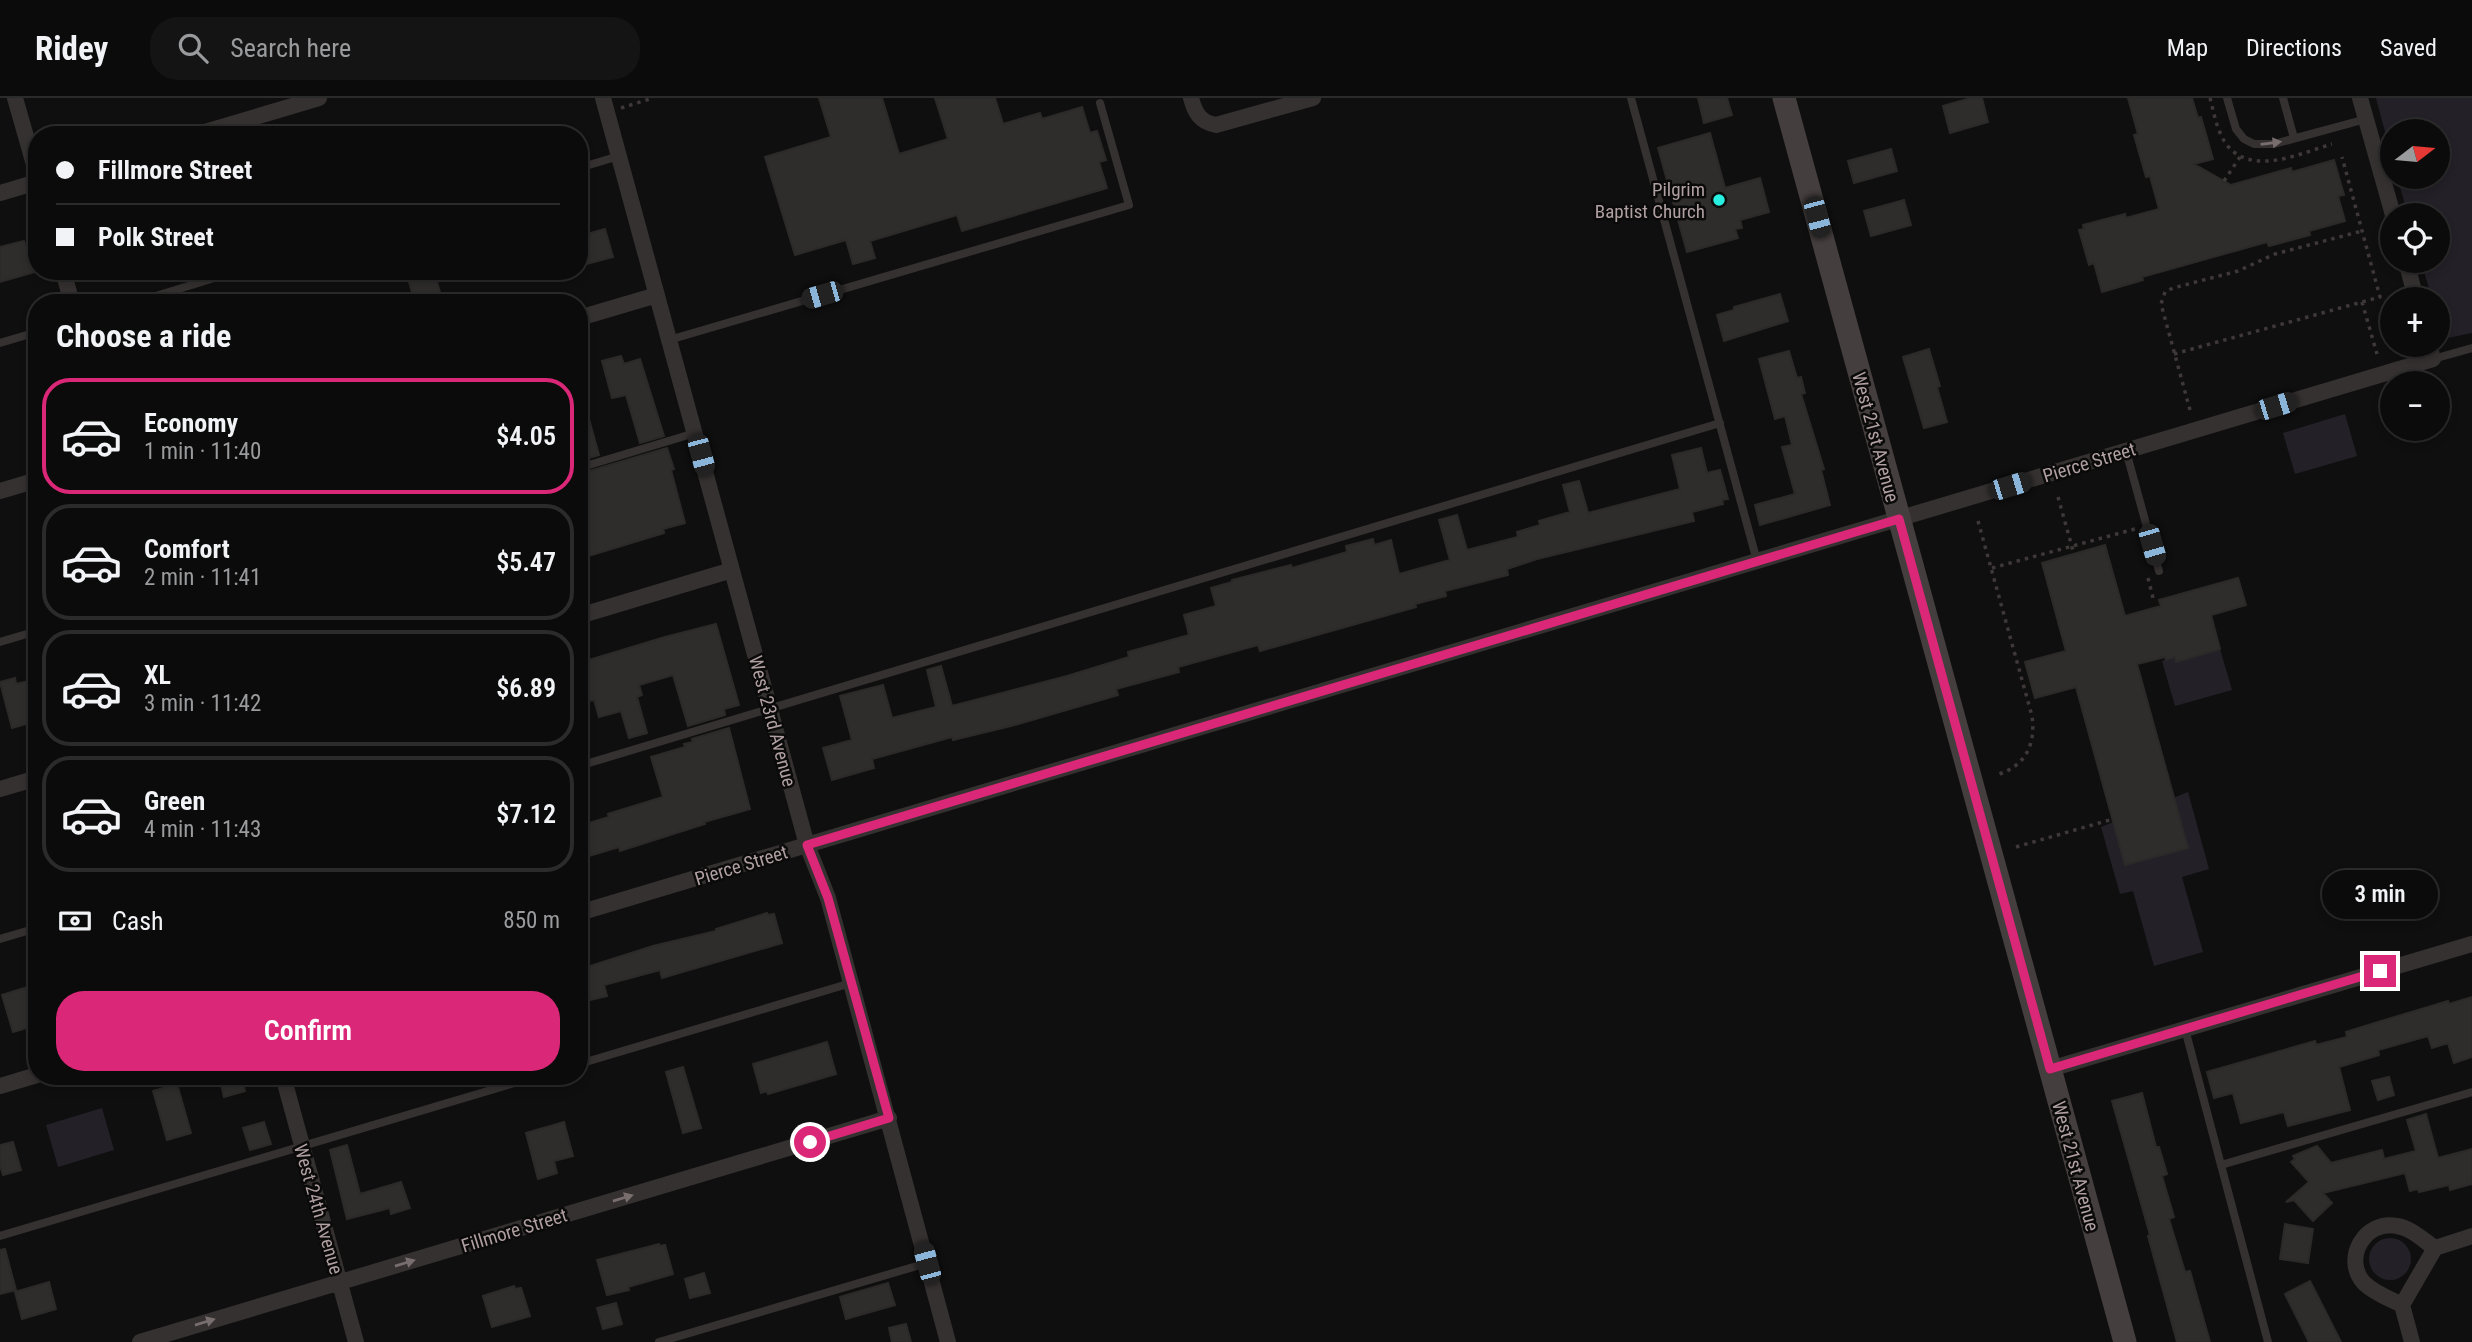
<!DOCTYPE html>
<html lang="en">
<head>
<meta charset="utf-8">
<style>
	:root { --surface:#0c0b0b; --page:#151414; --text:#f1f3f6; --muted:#9a9b9d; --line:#2c2b2c; --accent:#db2777 }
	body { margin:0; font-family:"Roboto Condensed",sans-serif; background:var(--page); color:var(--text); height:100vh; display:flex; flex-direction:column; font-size:26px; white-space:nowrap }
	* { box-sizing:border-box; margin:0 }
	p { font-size:23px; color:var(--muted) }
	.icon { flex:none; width:38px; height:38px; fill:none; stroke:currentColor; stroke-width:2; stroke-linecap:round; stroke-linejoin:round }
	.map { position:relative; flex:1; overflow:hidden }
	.drawer { position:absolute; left:28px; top:196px; width:560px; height:791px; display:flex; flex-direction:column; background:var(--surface); border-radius:28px; box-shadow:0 4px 10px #0003,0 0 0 2px var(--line) }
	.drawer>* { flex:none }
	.banner { position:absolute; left:28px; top:28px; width:560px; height:154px; border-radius:28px; box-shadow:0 4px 10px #0003,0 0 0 2px var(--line); display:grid; align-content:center; height:154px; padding:0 28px; background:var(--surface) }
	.needle { width:46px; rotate:74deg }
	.fabs { position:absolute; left:2380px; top:21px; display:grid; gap:14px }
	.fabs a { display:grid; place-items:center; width:70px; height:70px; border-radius:50%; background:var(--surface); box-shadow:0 4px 10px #0003,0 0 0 2px var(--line); font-size:35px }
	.end { position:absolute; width:32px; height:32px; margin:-16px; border:9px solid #db2777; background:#fff; box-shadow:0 0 0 4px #fff }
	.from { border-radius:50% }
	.bubble { position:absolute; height:49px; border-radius:24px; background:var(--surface); box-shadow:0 4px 10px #0003,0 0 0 2px var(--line); font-size:23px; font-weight:600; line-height:49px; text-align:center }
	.car { position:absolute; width:21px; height:42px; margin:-21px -10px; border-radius:9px; box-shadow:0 0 5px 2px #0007; background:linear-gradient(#222 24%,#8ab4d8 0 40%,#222 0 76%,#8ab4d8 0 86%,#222 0) }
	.banner b { display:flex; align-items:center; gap:24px; height:66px; font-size:26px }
	.banner b+b { border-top:2px solid var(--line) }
	.banner i { width:18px; height:18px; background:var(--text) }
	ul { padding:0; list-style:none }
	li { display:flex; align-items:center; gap:21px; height:116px; margin:0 14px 10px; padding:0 14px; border:4px solid var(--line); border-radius:28px }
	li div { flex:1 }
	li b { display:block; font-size:26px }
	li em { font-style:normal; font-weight:600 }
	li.active { border-color:var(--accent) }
	li>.icon { width:63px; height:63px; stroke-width:1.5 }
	h2 { padding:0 28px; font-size:32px; line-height:84px }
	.pay { display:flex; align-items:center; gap:18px; height:77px; padding:0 28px; font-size:26px }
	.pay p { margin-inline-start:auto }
	.cta { display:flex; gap:14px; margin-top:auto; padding:14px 28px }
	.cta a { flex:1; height:80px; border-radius:28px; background:var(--accent); color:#fff; font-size:28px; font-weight:600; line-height:80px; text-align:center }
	header { display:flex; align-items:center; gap:42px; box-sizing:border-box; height:98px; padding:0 35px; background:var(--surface); border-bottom:2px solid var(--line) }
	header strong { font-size:33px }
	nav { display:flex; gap:38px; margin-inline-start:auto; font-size:24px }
	.search { width:490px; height:63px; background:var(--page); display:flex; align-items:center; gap:18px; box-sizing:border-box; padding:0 24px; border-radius:28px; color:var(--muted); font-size:26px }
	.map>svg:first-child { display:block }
	.green { fill:#232028 }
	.building { fill:#2f2d2c; stroke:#2c2a29; stroke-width:2 }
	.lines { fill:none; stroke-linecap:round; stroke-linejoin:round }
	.path { stroke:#3e3838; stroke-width:3.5; stroke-dasharray:3.5 5; stroke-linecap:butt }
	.lane { stroke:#353130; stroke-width:8 }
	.street { stroke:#353130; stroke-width:16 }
	.secondary { stroke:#453e3e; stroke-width:23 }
	.oneway { fill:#796e6e }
	.route { stroke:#db2777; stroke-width:9 }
	.poi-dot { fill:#28f0e0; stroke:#0b0a0a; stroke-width:2.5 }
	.labels { text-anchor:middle; stroke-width:5; stroke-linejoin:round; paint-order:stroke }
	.poi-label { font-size:19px; fill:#b1a0a1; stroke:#0b0a0a; text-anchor:end }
	.street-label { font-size:19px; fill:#b1a0a1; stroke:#0b0a0a }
</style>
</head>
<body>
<header>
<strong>Ridey</strong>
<div class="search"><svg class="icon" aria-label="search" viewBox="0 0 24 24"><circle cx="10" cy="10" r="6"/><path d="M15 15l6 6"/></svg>Search here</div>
<nav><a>Map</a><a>Directions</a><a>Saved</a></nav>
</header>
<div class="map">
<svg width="2472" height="1244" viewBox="0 0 2472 1244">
	<rect width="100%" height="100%" fill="#100f0f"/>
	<path class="green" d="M2376,0h96v235l-29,6 -5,-18v-22h-6l-11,-38h17v-46h-30l-11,-38h41v-46h-46v27z
		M2345,316l12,42 -62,18 -12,-41z
		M2220,551l12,41 -57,16 -13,-45 13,-4 1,4z
		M2188,694l21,77 -27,8 21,75 -49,14 -21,-75 -13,3 -19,-67z
		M102,1010l12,42 -56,17 -12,-42z
		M2369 1161a21 21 0 1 1 42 0a21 21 0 1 1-42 0Z"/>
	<path class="building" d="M819,0h63l17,56 49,-15 -13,-41h60l8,26 37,-11 2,6 40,-12 8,26 7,-2 9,29 -7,2 8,26 -145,43 -5,-16 -87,26 5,17 -22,6 -7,-24 -51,15 -30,-98 66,-20z
		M1698,0h29l5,17 -28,8z
		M1971,0h11l6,24 -38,11 -7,-27z
		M2128,0h64l6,20 3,-1 12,42 -19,5 37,21 60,-17 1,4 42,-12 10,35 -6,1 7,25 -36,10 1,4 -41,11 -2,-4 -125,35 1,3 -41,12 -8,-29 -5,2 -10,-35 5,-1 -1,-4 42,-11 1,4 33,-9 -9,-33 -4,1 -12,-42 4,-1z
		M1710,35l15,55 35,-10 9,34 -29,8 2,8 -7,1 3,9 -51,14 -29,-104z
		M1891,51l6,22 -43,12 -6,-22z
		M1904,102l7,25 -40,11 -7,-25z
		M605,131l8,28 -34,9v-30z
		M24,143l1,3 6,-2 7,29 -38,11v-35z
		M406,173h28l9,32h-28z
		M1780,196l8,27 -64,20 -7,-26 17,-5v-3z
		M1929,251l11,37 -3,1 10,35 -23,6 -21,-71z
		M1789,253l8,27 4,-1 4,16 -4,1 23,75 -3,1 9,35 -70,20 -5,-20 40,-11 -13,-47 10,-2 -7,-29 -10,3 -16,-60z
		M621,258l3,8 16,-5 24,77 -24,7 -14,-48 -14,3 -10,-37z
		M584,303l15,54 -20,6v-59z
		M667,350l7,21 -3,1 14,53 -22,6 1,4 -85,26v-85z
		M1701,350l6,25 13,-3 8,29 -6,1 1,4 -31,8 2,9 -157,38 -30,10 1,6 -63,16 1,5 -31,8 1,3 -113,32 -43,12 -2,-6 -80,22 1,5 -63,17 2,6 -103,30 -62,15 -1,-3 -80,22 2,9 -42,12 -9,-32 29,-8 -12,-44 43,-11 9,33 44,-11 -9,-37 14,-4 11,40 115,-30 62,-19 -1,-5 61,-17 -5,-20 32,-9 -5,-18 21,-6v-2l59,-15 1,3 55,-16 -1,-6 27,-7 1,6 17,-5 8,34 51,-14 -11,-40 18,-5 10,35 51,-13 -1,-5 23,-7 -1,-4 31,-9 -7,-27 16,-4 9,32 92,-24 -8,-34z
		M2105,447l20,71 36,-10 -2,-6 79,-22 8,27 -35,10 9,34 -44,13 -1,-5 -9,3 -1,-3 -28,7 51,184 -63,17 -49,-178 -41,11 -10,-36 41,-11 -24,-88z
		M716,526l23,81 -15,4 1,6 -37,11 -15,-51 -34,10 3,10 -5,2 10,36 -18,5 -8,-27 -22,6 -5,-17 -15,3v-40l86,-26z
		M15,580l1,6 21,-5v42l-25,7 -12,-46z
		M729,630l21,81 -46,13 1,2 -85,27 -1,-4 -40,12v-33l30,-9 -1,-3 55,-17 -12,-40 34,-10 -1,-3 9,-2 -1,-3z
		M767,815l1,2 6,-1 8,29 -120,35 -2,-8 -56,15 3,11 -17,4 -9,-29 6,-2v-2l66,-21 63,-15v-2z
		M37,886v41l-24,7 -11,-37z
		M2472,899v60l-18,6 -6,-20 -16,5 -4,-12 -50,14 1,5 -40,12 11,43 -62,16 -4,-14 -43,11 -8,-30 -19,5 -7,-26 108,-31 1,4 31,-8 -1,-5 32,-10 70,-21 1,3z
		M827,944l9,32 -68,20 -1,-3 -6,2 -8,-29z
		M683,969l18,61 -18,5 -17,-61z
		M219,978h22l4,15 -21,6z
		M2389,979l5,18 -16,5 -6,-19z
		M177,986l14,49 -24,7 -14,-49z
		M2142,995l14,54h3l8,27 -5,2 12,41 -5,2 16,53 5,-1 20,71h-33l-29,-106 2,-1 -38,-134z
		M2426,1016l12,44 34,-9v35l-22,6 -1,-5 -30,7 -1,-3 -8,2 -5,-18 -82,20 9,10 -19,18 -19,-21 -8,2 23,-20 -18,-20 4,-3 -2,-3 24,-10 14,17 51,-13 2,9 32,-8 -9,-31z
		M264,1024l7,22 -21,6 -7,-22z
		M564,1024l9,34 -19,5 3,12 -19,6 -12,-46z
		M13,1044l8,28 -18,5 -3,-10v-20z
		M347,1047l13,49 41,-12 9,26 -19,6 -1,-6 -43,11 -17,-69z
		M2285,1126l28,5 -5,34 -28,-4z
		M659,1146v2l6,-1 8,29 -45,13 1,3 -22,5 -10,-35z
		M5,1151l11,41 -16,4v-44z
		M704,1175l6,20 -20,5 -5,-19z
		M2310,1183l31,61h-32l-24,-48z
		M49,1184l7,27 -34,10 -7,-27z
		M888,1185l7,22 -49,14 -6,-22z
		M514,1188l1,3 6,-1 9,28 -38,11 -9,-31z
		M616,1205l6,21 -19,5 -6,-21z
		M906,1226l5,18h-19l-3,-14z"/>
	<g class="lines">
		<path class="path" d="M2210,0c4,15 7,34 17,47 25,32 74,8 105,-1
			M621,10l32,-10
			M2224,83l16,-24
			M2362,204l15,52
			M2174,256l206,-57 -38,-140
			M2190,312l-29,-106 4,-12 8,-4 65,-17 37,-17 87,-23
			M2058,399l16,57
			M1978,423l54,195c4,29 -7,51 -36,59
			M1992,470l143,-39
			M2148,480l5,20
			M2016,749l97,-28"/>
		<path class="lane" d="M1631,0l126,463
			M2227,0l9,31 8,10 10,5h20l92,-25
			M2283,0l11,40
			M579,70l40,-12
			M133,205l104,-32
			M669,242l460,-135 -29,-102
			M0,245l37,-11
			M2433,261l39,-11
			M2126,353l33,120
			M579,370l116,-35
			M0,544l37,-11
			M579,668l1141,-343
			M0,841l37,-11
			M2185,931l36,136
			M579,966l272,-81
			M0,1138l538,-160
			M659,1244l268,-79
			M2268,1244l-47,-177 251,-73"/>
		<path class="street" d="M15,0l22,77
			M603,0l204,747 21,53 120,444
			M1191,0c4,15 9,24 25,27l97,-27
			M2360,0l33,117
			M195,37l124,-37
			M0,95l37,-11
			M2406,163l10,38
			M63,173l9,32
			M579,220l78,-23
			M0,393l37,-11
			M579,518l153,-46
			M0,691l37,-11
			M579,815l1854,-554 -4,-14
			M2050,971l422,-125
			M283,978l73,266
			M0,988l37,-11
			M2402,1207c-12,-6 -28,-12 -38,-22 -22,-24 1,-64 33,-57 14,2 26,14 38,22
			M140,1244l749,-224
			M2412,1244l-10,-37 33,-57 37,-12"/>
		<path class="secondary" d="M1784,0l341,1244"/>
	</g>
	<defs><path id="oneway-solid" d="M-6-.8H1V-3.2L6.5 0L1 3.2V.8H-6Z" transform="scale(1.75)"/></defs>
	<g class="oneway">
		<use href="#oneway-solid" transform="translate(2271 45) rotate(-7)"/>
		<use href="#oneway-solid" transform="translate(623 1100) rotate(-17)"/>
		<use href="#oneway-solid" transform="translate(405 1165) rotate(-17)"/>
		<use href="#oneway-solid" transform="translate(205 1224) rotate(-17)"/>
	</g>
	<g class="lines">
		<path class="route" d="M810,1044l79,-24 -61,-220 -21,-53 1092,-326 151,550 330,-98"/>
	</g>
	<circle class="poi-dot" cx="1719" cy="102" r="7"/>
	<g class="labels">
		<g class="poi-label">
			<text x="1705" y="98">Pilgrim<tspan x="1705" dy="22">Baptist Church</tspan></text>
		</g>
		<g class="street-label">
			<text transform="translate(1876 339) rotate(75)" y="7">West 21st Avenue</text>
			<text transform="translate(2089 364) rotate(-17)" y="7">Pierce Street</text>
			<text transform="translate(773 623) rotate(75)" y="7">West 23rd Avenue</text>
			<text transform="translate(741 767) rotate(-17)" y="7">Pierce Street</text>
			<text transform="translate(2076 1068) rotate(75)" y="7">West 21st Avenue</text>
			<text transform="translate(319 1111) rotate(74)" y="7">West 24th Avenue</text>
			<text transform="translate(514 1132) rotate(-17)" y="7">Fillmore Street</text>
		</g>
	</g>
</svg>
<div class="fabs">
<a><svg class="needle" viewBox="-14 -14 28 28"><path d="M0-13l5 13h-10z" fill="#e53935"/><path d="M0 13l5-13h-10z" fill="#9a9b9d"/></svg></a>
<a><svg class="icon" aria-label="locate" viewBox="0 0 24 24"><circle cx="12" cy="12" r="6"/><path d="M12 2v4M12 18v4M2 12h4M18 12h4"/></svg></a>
<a>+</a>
<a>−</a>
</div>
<i class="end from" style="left:810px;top:1044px"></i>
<i class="end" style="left:2380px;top:873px"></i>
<div class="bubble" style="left:2322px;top:772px;width:116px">3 min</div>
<i class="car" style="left:1817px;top:119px;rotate:165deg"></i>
<i class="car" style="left:822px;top:197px;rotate:254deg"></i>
<i class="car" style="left:2276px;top:308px;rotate:73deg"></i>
<i class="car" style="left:701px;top:357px;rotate:165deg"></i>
<i class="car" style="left:2010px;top:388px;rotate:73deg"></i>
<i class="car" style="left:2152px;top:447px;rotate:164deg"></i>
<i class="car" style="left:927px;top:1165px;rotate:345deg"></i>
<div class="banner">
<b><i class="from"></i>Fillmore Street</b>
<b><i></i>Polk Street</b>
</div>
<section class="drawer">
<h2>Choose a ride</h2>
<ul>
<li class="active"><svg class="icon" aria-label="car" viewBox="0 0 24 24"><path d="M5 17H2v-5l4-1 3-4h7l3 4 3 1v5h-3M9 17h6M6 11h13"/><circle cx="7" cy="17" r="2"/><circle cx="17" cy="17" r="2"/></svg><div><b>Economy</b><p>1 min · 11:40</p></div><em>$4.05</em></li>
<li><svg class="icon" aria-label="car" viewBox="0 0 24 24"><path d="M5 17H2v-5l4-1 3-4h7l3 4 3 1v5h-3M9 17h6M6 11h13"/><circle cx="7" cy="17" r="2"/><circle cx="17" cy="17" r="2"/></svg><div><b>Comfort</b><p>2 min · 11:41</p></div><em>$5.47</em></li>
<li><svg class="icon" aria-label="car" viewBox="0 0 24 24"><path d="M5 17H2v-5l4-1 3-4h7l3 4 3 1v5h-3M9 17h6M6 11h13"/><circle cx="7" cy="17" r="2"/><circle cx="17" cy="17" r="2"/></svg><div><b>XL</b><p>3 min · 11:42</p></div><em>$6.89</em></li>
<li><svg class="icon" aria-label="car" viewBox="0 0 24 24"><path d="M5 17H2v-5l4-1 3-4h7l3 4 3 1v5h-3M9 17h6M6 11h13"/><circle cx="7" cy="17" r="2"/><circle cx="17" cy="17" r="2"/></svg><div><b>Green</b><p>4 min · 11:43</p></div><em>$7.12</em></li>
</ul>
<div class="pay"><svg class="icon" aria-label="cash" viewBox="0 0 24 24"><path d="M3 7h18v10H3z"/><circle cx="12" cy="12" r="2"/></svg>Cash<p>850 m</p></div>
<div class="cta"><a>Confirm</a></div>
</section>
</div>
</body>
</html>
